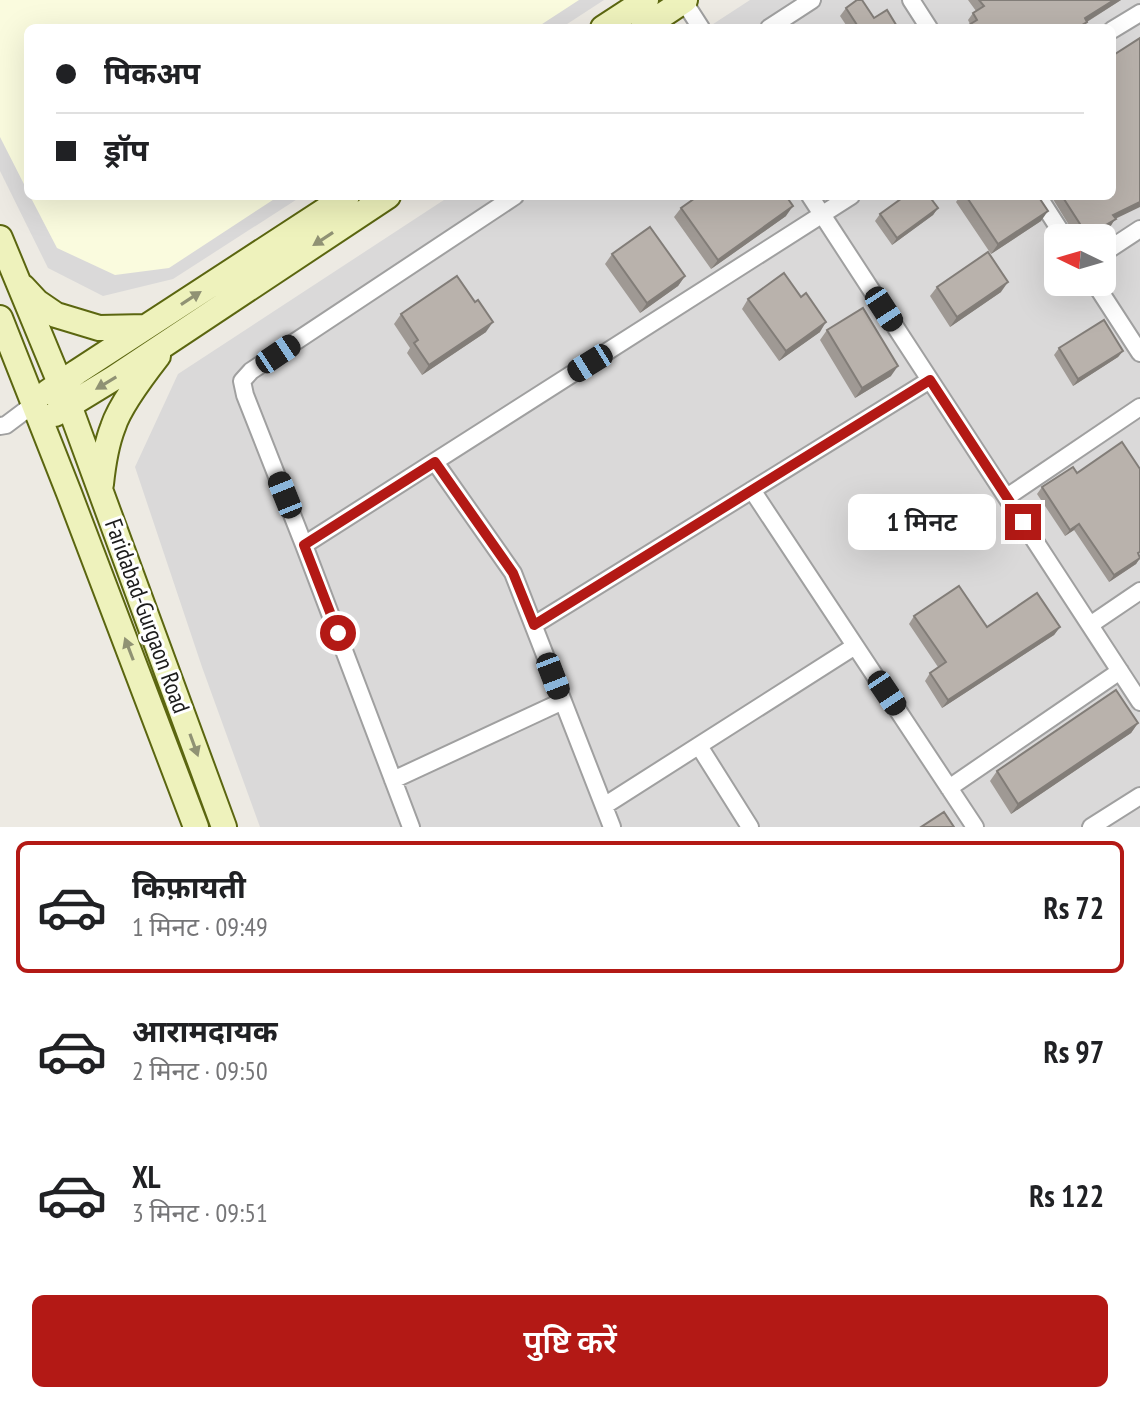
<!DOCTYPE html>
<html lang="hi">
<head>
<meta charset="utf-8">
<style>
	:root { --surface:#fff; --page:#f6f6f6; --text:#202124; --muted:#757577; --line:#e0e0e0; --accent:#b31915 }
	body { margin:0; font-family:"PT Sans Narrow","Noto Sans Devanagari",sans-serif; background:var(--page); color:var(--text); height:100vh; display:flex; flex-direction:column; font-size:30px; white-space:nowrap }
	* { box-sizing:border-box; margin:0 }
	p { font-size:26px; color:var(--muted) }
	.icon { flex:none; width:44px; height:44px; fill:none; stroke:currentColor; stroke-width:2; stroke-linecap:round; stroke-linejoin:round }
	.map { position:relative; height:827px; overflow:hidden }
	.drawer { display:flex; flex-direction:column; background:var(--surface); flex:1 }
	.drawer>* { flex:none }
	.hud { position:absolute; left:24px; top:24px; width:1092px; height:176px; border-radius:12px; box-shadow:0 8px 32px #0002; display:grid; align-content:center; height:176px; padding:0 32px; background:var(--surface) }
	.needle { width:52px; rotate:275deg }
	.tools { position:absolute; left:1044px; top:224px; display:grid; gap:16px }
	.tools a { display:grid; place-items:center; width:72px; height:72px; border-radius:12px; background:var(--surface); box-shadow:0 8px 32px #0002; font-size:40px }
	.end { position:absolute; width:36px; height:36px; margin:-18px; border:10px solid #b31915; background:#fff; box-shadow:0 0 0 4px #fff }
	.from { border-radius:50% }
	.bubble { position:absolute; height:56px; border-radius:12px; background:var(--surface); box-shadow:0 8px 32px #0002; font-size:26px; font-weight:600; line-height:56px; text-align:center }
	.car { position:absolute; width:24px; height:48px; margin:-24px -12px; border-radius:10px; box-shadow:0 0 6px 2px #0007; background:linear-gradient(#222 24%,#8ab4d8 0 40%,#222 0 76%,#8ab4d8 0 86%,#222 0) }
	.hud b { display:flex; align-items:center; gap:28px; height:76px; font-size:30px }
	.hud b+b { border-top:2px solid var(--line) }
	.hud i { width:20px; height:20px; background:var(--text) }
	ul { padding:14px 0 0; list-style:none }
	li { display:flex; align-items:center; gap:24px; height:132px; margin:0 16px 12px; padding:0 16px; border:4px solid transparent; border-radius:12px }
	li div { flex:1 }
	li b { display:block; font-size:30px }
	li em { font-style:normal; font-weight:600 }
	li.current { border-color:var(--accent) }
	li>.icon { width:72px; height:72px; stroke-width:1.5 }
	.action { display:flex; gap:16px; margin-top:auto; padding:16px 32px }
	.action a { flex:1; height:92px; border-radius:12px; background:var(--accent); color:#fff; font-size:32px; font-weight:600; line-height:92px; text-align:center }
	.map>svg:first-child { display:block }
	.residential { fill:#dad9d9; fill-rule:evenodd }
	.education { fill:#fafbde }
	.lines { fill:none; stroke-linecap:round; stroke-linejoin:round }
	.street-casing { stroke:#a0a0a0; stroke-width:20 }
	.secondary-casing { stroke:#5b6610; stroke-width:28 }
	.street { stroke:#fff; stroke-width:16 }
	.secondary { stroke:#eef2bc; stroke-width:24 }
	.wall { fill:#9f9994 }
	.shaded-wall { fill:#827d78 }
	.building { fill:#b9b2ac; stroke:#827d78; stroke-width:2 }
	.oneway { fill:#909274 }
	.route { stroke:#b31915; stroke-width:10 }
	.labels { text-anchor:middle; stroke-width:6; stroke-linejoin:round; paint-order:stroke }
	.street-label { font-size:24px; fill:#1c1c1c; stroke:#fff }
</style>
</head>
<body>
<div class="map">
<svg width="1140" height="827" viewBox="0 0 1140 827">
	<rect width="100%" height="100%" fill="#edeae3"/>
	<path class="residential" d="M0,0h604l-43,28h-533v168h274l-129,83 -70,17 -55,-28 -48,-97z
		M750,0h390v827h-880l-58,-160 -67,-200 43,-93 272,-178h662v-168h-405zM1058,238h44v44h-44z"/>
	<path class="education" d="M0,0h579l-43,28h-508v164l-28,-55z
		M30,196h249l-110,72 -54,7 -58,-27z"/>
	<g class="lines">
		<defs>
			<path id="street" d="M683,0l18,28
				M911,0l18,28
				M769,28l43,-28
				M1112,30l28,-17
				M810,196l330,506
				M1038,196l27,42
				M1102,254l38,-25
				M1094,282l46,71
				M0,426l6,-1 28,-21
				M435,462l78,111 99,254
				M752,490l223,337
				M1007,497l133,-90
				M304,545l547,-349
				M534,625l396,-245
				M1090,625l50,-34
				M699,746l51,81
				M393,780l170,-79
				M949,788l171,-117
				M604,806l251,-160
				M411,827l-107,-282 -59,-150 -3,-14 9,-10 264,-175
				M1091,827l49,-31"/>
			<path id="secondary" d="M603,28l43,-28
				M643,28l42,-28
				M0,238l69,167 155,422
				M23,287l14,15 19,13 43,13 47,-1
				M0,318l69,175 127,334
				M48,392l29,-20 270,-176
				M55,414l59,-36 274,-182
				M101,484c2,-19 5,-39 12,-57 7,-22 31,-53 45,-71"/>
		</defs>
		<use href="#street" class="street-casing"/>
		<use href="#secondary" class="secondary-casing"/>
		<use href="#street" class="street"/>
		<use href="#secondary" class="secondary"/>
	</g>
	<path class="wall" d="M968,0h153l-34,22 -4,6h-119l6,-4 -2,-4 5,-7 3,-2z
		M846,8l28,10 24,10h-50l-8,-12z
		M960,196h78l3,25 -50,33 -35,-52z
		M1051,196h61l3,23 -5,8 -18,11h-15z
		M681,208l105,8 -75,53 -37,-52z
		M938,208l-5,7 -41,30 -17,-24 5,-7z
		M612,254l73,22 -7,10 -38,27 -35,-49z
		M937,287l64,5 -51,35 -20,-31z
		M748,299l72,33 -41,29 -37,-52z
		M401,314l85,18 -64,43 -15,-22 3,-5 -16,-24z
		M827,330l64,46 -36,22 -35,-58z
		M1059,348l64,3 -5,6 -45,29 -19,-31z
		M1042,487l98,71 -4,6 -27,18 -35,-52 -9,6 -28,-42z
		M914,616l73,11h73l-6,8 -112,73 -17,-27 5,-8 8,-6 -29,-43z
		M1138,723l-7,10 -120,81 -21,-33 7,-10z"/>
	<path class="shaded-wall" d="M1114,0h7l-41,26 5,-8z
		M1140,202v5l-25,12 -5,8 -18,11h-7l27,-17 1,-6z
		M793,206l-7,10 -75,53 7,-9z
		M938,208l-5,7 -41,30 5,-7z
		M1048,211l-7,10 -50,33 7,-10z
		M685,276l-7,10 -38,27 7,-10z
		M1008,282l-7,10 -51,35 7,-10z
		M493,322l-7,10 -64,43 7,-10z
		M826,322l-6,10 -41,29 7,-10z
		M1123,351l-5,6 -45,29 5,-7z
		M898,366l-7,10 -36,22 7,-10z
		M1079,524l-5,6 -9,6 5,-6z
		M1140,558l-4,6 -27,18 5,-7z
		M1060,627l-6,8 -112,73 6,-8z
		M1138,723l-7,10 -120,81 7,-10z"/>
	<path class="building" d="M857,0h5l12,18 13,-8 11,18h-39l-13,-20z
		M979,0h135l-29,18 2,4 -10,6h-113l13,-8 -4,-7 11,-7z
		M1140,38v164l-27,13 3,4 -31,18 -5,-13 -18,-28h50v-140z
		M698,196h88l7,10 -75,54 -37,-52z
		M905,196h24l9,12 -41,30 -17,-24z
		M966,196h72l10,15 -50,33z
		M650,227l35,49 -38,27 -35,-49z
		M988,252l20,30 -51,35 -20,-30z
		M784,273l17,24 5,-4 20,29 -40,29 -38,-52z
		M457,276l18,26 3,-2 15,22 -64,43 -15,-22 4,-3 -17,-26z
		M863,308l35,58 -36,22 -35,-58z
		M1104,320l19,31 -45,28 -19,-31z
		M1122,442l18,27v83l-2,1 2,5 -26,17 -35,-51 -9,6 -28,-43 31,-20 4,6z
		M959,586l28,41 50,-34 23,34 -112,73 -18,-27 16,-11 -32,-46z
		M1116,690l22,33 -120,81 -21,-33z
		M944,812l10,15h-33z"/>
	<defs><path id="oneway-solid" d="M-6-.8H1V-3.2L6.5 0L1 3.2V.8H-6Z" transform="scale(2)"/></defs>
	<g class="oneway">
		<use href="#oneway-solid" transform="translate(323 239) rotate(147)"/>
		<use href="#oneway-solid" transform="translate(191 298) rotate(-33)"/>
		<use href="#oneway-solid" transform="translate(106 383) rotate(149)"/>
		<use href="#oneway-solid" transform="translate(129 649) rotate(-111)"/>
		<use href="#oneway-solid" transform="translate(194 745) rotate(70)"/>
	</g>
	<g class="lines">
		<path class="route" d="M338,633l-34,-88 131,-83 78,111 21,52 396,-245 93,142"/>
	</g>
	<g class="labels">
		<g class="street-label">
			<text transform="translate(147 616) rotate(70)" y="8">Faridabad-Gurgaon Road</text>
		</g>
	</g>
</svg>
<div class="tools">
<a><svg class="needle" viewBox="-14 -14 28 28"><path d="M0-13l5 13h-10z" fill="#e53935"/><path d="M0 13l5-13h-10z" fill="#757577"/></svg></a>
</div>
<i class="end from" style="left:338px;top:633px"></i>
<i class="end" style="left:1023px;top:522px"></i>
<div class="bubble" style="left:848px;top:494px;width:148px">1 मिनट</div>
<i class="car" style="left:884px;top:309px;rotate:147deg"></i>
<i class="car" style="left:278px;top:354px;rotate:56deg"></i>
<i class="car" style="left:590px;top:363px;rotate:238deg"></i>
<i class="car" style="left:285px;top:495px;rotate:338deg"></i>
<i class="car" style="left:553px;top:676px;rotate:159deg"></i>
<i class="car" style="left:887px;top:693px;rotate:146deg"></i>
<div class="hud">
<b><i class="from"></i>पिकअप</b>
<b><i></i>ड्रॉप</b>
</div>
</div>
<section class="drawer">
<ul>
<li class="current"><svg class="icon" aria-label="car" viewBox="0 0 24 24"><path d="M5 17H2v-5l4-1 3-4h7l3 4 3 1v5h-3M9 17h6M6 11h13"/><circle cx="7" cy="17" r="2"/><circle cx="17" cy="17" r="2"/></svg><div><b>किफ़ायती</b><p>1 मिनट · 09:49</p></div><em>Rs 72</em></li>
<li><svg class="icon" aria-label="car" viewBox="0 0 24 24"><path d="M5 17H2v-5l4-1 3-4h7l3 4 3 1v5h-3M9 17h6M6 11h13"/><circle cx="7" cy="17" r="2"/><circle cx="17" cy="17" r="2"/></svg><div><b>आरामदायक</b><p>2 मिनट · 09:50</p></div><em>Rs 97</em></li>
<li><svg class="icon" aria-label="car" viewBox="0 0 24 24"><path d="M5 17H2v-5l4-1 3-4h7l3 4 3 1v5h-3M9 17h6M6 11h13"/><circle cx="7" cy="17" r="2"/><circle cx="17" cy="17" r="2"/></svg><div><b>XL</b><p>3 मिनट · 09:51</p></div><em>Rs 122</em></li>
</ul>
<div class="action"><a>पुष्टि करें</a></div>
</section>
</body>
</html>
